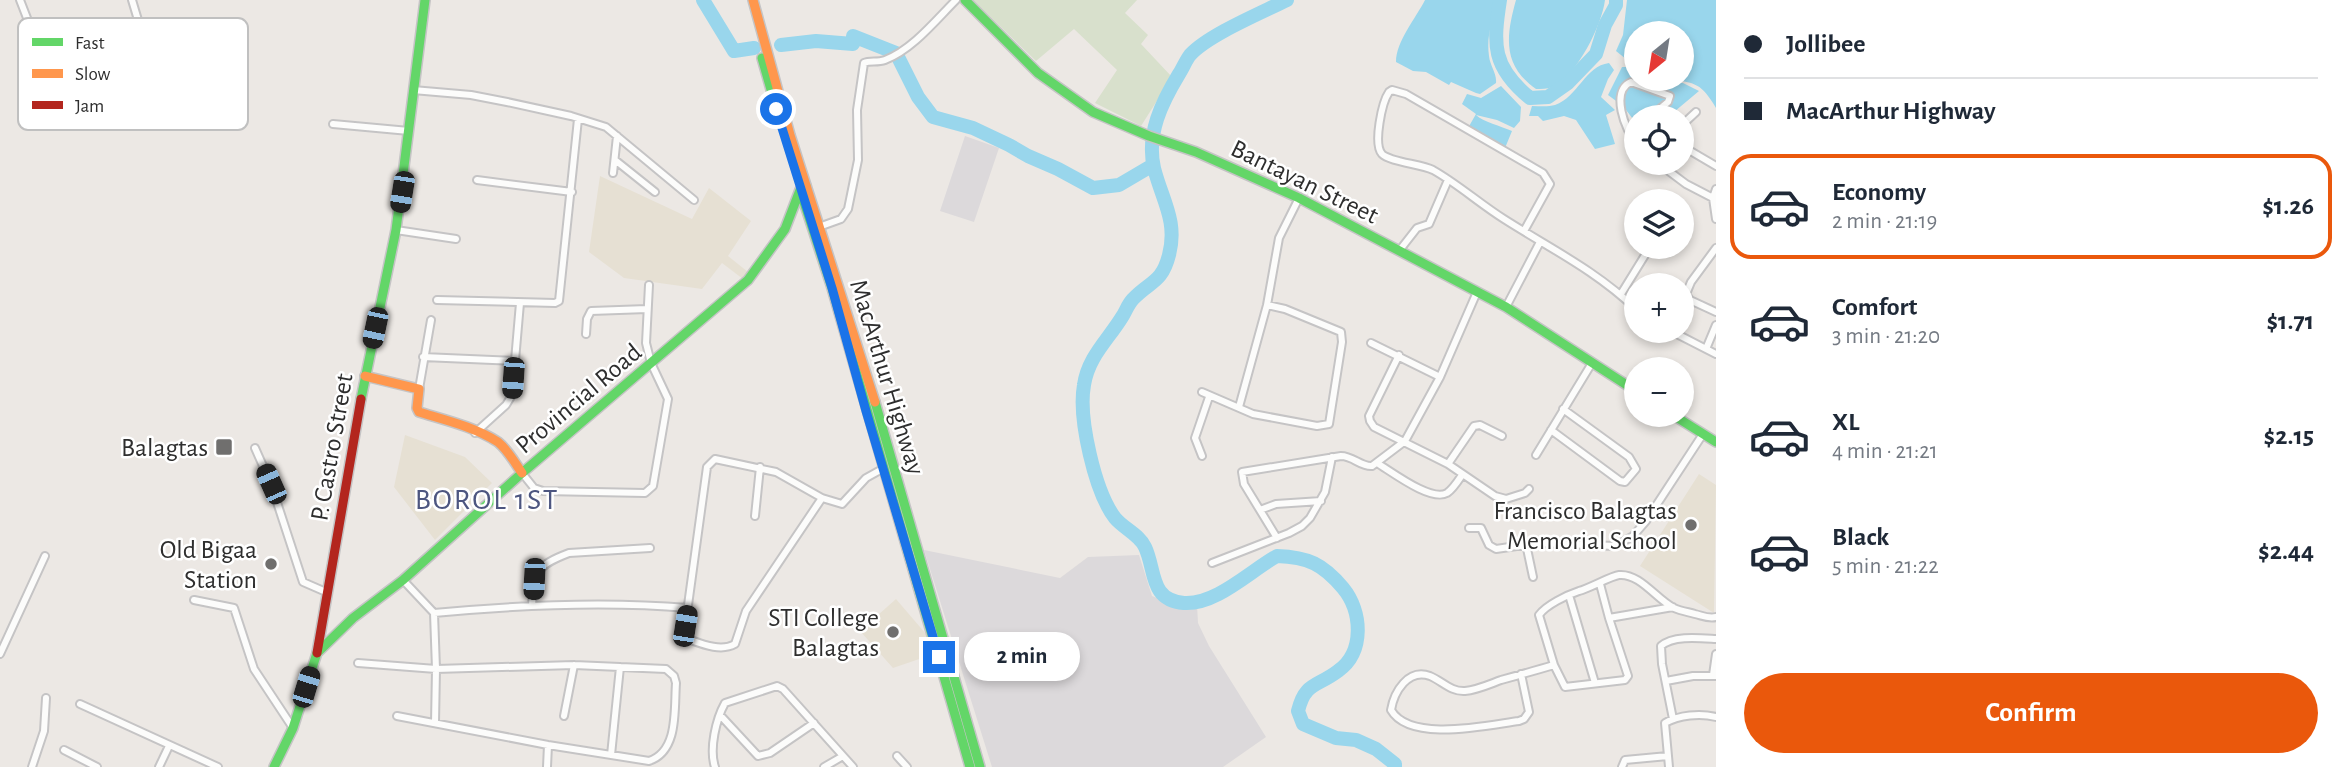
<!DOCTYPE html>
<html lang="en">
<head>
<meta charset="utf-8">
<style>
	:root { --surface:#fff; --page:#f6f6f7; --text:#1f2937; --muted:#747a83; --line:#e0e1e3; --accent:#ea580c }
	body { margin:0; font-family:"Alegreya Sans",sans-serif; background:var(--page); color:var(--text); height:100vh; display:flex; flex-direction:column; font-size:26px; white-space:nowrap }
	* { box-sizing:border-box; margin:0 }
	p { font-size:23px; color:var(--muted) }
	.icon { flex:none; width:38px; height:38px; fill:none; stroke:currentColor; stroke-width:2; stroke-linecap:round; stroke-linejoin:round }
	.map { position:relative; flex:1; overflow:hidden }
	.side { display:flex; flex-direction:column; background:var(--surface); width:630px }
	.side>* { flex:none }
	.guide { display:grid; align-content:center; height:154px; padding:0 28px; background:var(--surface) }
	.needle { width:46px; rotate:210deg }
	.controls { position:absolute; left:1624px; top:21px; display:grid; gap:14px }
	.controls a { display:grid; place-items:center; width:70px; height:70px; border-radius:50%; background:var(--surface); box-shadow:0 4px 10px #0003; font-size:35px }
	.end { position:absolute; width:32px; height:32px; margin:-16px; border:9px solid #1a73e8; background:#fff; box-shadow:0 0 0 4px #fff }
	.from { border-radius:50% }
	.bubble { position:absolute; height:49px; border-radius:24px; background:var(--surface); box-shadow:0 4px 10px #0003; font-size:23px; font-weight:700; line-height:49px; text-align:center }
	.car { position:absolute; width:21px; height:42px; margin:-21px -10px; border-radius:9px; box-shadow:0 0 5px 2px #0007; background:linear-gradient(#222 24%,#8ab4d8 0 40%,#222 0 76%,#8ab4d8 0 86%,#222 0) }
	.guide b { display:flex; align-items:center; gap:24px; height:66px; font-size:26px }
	.guide b+b { border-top:2px solid var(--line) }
	.guide i { width:18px; height:18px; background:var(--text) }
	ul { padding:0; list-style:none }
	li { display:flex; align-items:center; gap:21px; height:105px; margin:0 14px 10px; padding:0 14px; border:4px solid transparent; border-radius:21px }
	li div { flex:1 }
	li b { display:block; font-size:26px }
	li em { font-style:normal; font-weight:700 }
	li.on { border-color:var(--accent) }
	li>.icon { width:63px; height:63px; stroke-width:1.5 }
	.action { display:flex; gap:14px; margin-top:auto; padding:14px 28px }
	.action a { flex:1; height:80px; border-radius:42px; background:var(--accent); color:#fff; font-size:28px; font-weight:700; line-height:80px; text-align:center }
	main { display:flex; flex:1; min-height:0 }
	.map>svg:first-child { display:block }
	.industrial { fill:#dcd9db }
	.education { fill:#e6e0d3 }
	.cemetery { fill:#d8e0cc }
	.water { fill:#99d6ec }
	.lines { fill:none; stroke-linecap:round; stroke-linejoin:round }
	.river { stroke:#99d6ec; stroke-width:14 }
	.street-casing { stroke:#c5c4c5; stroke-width:10 }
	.fast-casing { stroke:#c5c4c5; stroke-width:12 }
	.slow-casing { stroke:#c5c4c5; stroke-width:12 }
	.jam-casing { stroke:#c5c4c5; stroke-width:12 }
	.street { stroke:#fcfcfb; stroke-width:6 }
	.fast { stroke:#63d668; stroke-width:9 }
	.slow { stroke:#ff974d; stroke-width:9 }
	.jam { stroke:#b3261e; stroke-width:9 }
	.route { stroke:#1a73e8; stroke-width:9 }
	.poi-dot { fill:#706f6e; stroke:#fff; stroke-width:2.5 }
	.labels { text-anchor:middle; stroke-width:5; stroke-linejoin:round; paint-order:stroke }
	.street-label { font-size:26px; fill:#2e2e2e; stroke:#fff }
	.poi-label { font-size:26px; fill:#2e2e2e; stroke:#fff; text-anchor:end }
	.quarter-label { font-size:30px; letter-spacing:2px; fill:#4d5680; stroke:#fff }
	.key { fill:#fff; stroke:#c0c0c0; stroke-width:2 }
	.key-label { font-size:19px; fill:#2e2e2e }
</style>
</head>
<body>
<main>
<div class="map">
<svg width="1716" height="767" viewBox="0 0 1716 767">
	<rect width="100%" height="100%" fill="#ece8e4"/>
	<path class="industrial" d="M965,136l34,12 -25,74 -34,-11z
		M924,550l136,28 28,-21 51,-2 13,41 18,7 27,2 1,18 11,23 57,91 -43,30h-231z"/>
	<path class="education" d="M600,176l92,43 17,-31 42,33 -23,35 20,16 -5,7 -21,-16 -20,26 -78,-11 -35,-26z
		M405,435l60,22 27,26 -57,57 -41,-53z
		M1699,474l17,11 -2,128 -74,-47z
		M896,599l30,35 5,21 -38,13 -33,-37z"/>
	<path class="cemetery" d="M973,0h164l-12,13 23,22 -7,9 31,33 -31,49 -46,-23 22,-33 -43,-41 -38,32z"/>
	<path class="water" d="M1425,0h72c-4,20 -11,35 -8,56 1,10 8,17 7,27l-16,11 -4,-1 -25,-11 -2,3 -23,-13 -13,-1 -17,-9c0,-21 20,-44 29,-62z
		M1516,0h89c-3,25 -28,76 -53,87 -5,2 -11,2 -16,2 -34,-24 -30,-53 -20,-89z
		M1627,0h89v108c-15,-25 -20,-25 -47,-29h13v-46h-46v34l-20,-16 7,-16z
		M1609,63l5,7 -6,9 -7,18 14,13 -9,5 9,29 -20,5 -19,-29 -12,-4 -21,5 -5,-5h-9l3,-10c8,0 16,1 23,-1 23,-8 30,-39 54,-42z
		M1622,67h6l8,5v7l47,4 16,8 -31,26h-32v6l-13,-17 -15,-11z
		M1501,86l20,21 -1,14 -6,7 -17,-8 -21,-5c7,7 25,11 36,16l-7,17 -37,-20 8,-14 -14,-10 5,-10 14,4z"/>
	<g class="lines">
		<path class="river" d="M703,0l31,51 20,-3
			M1287,0c-26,13 -79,35 -97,55 -4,5 -7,13 -11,19 -17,28 -33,60 -25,94 8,32 24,53 15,87 -7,28 -19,26 -36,44 -5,5 -7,12 -11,18 -14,23 -34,40 -38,68 -6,33 11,107 31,133 8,10 25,17 30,29 11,23 4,53 39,56 32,2 66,-32 93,-47 31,1 46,8 66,32 19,23 22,64 -5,83 -21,16 -33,11 -40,40l5,13 33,14 20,2 20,9 19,15v3
			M1500,0c-7,45 -8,67 30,98l18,-1 20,-14 28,-29 9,-29 11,-20v-5
			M781,45l35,-4 37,3v-8l43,17 22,44 15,20 40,11 36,17 19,11 30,13 35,19 26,-3 34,-20"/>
		<defs>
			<path id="street" d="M20,0l19,49
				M132,0l6,20
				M413,90l58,5 36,7 64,14 35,11 88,73
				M333,124l76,7
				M1682,125l14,-13
				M1636,143c-11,-13 -26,-52 -5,-61l39,14 -2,6 -18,15
				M1682,146l34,20
				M615,160l40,32
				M1658,163l28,21 27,14
				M613,173l4,-37
				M477,180l95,12
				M1716,189l-3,9 3,21
				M816,228l25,-9 7,-10 10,-49 -1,-50 7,-47c6,-3 13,0 21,-3 27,-10 51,-40 71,-60
				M396,230l60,9
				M1524,231l26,-47 -7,-11 -137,-79 -14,-4 -3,2c-7,10 -16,52 -7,62 8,8 39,10 51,16 25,14 47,34 71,49 47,30 91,51 132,90
				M1716,248l-25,34 -5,12 4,6 26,12
				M1399,251l18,-23 12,-4 19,-44
				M1621,294l29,-47
				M437,300l118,3 4,-2 19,-182
				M1506,307l34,-65
				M1671,331l45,23
				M586,334l1,-15 4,-8 56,-2
				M1371,343l69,34
				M1706,349l10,-24
				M1399,355l-30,61 1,5 4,6 74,37 47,32 11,3 19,-6 4,-4
				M423,357l92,4
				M419,389l12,-69
				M1202,392l51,22 64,12 12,-2 13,-82 -1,-10 -56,-23 -18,-4
				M1239,407l28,-102 12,-67 20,-40
				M1551,430l69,51 5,1 11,-13 -7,-12 -66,-48
				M475,433l31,-28 6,-10 8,-92
				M255,448l16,36 32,98 23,10
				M1536,455l56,-92
				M1202,456l-7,-18 14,-41
				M1377,463c15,9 54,39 70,30 6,-4 11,-12 15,-18
				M1448,464l26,-38 6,-1 22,11
				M522,473l12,15 9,3 102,2 8,-7 15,-87 -17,-36 -5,-20 3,-58
				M822,498l-76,113 -11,33c-14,8 -33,0 -47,-5l-3,-12 22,-160 8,-8 61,13 46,26 20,6 24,-26 18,-10
				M1260,510l16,-6 45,-3
				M755,516l5,-49
				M1469,528h12l8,17 7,4 41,-6 78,3 18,-10 13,-15 57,-87
				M1277,538l-33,-54 -2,-12 99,-16c12,0 20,11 31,10l33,-25 35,-64 37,-85
				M1526,544l7,33
				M1212,563l77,-30 13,-7 8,-8 15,-26 7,-35
				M403,580l31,33 2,56 -1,54
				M1600,584l9,34 19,58 -3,4 -60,7 -11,-22 -15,-50c7,-10 28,-20 40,-24 11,-3 32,-15 40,-16 21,-2 38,25 55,33 7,3 14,4 21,6 8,2 14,5 21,3
				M1569,595l26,88
				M194,600l40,8 20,61 39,59
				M532,606c2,-34 3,-40 37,-53l81,-5
				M434,613c84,-8 170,-12 254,-5
				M1609,618l64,-11
				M0,654l45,-98
				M358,663l78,6 138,-4 92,4 8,7 2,7c-2,26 3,68 -27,78l-101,-16 -151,-29
				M1521,674l8,38 -5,7 -5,2c-31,4 -109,22 -128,-11 3,-18 17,-42 39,-34 12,5 21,16 35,15 12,-1 25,-7 36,-11 18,-5 36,-10 53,-15
				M1713,675l3,-21
				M1666,681l27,-5h23
				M80,704l138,63
				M720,715l38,41 12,-3 44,-30
				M564,716l10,-51
				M1673,719l-11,-55 -1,-18c12,-11 39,-8 55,-7
				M64,750l33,17
				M611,755l9,-88
				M897,756l10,11
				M32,767l12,-36 2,-33
				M159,767l10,-21
				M547,767l1,-22
				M715,767c-6,-18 1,-48 10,-64l52,-17 6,3 70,78
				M824,767l19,-11
				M1622,767l3,-7 43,-4
				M1669,767l-4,-44c14,-8 35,-10 51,-6"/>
			<path id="fast" d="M965,0l73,73 55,39 56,24 47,16 103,46 207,109 130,84
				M762,58l12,42
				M804,202l28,86 138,479
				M361,399l35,-169 29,-230
				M875,402l105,365
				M1673,415l43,27
				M274,767l19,-39 24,-75 36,-35 50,-38 119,-107 226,-193 37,-51 15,-39 6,-4"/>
			<path id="slow" d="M753,0l37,135 85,267
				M365,376l54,13 -2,19 2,4c26,8 56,15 79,30 10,8 17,21 24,31"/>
			<path id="jam" d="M317,653l44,-254"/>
		</defs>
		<use href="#street" class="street-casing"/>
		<use href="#fast" class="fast-casing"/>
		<use href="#slow" class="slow-casing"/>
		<use href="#jam" class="jam-casing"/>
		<use href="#street" class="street"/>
		<use href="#fast" class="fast"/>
		<use href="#slow" class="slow"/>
		<use href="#jam" class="jam"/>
	</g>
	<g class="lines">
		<path class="route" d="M776,109l56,179 34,123 73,246"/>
	</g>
	<g class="poi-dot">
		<rect x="215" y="438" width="18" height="18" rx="3.5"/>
		<circle cx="1691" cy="525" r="7"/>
		<circle cx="271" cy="564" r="7"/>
		<circle cx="893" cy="632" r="7"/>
	</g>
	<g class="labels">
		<g class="street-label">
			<text transform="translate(1305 181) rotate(26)" y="9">Bantayan Street</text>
			<text transform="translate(888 377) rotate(73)" y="9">MacArthur Highway</text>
			<text transform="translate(578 398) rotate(-40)" y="9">Provincial Road</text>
			<text transform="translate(331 447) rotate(-80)" y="9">P. Castro Street</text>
		</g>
		<g class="poi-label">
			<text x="208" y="456">Balagtas</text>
			<text x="1677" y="519">Francisco Balagtas<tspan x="1677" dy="30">Memorial School</tspan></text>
			<text x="257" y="558">Old Bigaa<tspan x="257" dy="30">Station</tspan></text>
			<text x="879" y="626">STI College<tspan x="879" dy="30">Balagtas</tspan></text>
		</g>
		<g class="quarter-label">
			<text x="487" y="509">BOROL 1ST</text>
		</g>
	</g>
	<rect x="18" y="18" width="230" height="112" rx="10" class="key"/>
	<rect x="32" y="38" width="31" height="8" fill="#63d668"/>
	<rect x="32" y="69" width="31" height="9" fill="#ff974d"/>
	<rect x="32" y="101" width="31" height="8" fill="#b3261e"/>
	<g class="key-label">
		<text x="75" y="49">Fast</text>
		<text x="75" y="80">Slow</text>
		<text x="75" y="112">Jam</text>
	</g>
</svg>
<div class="controls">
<a><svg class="needle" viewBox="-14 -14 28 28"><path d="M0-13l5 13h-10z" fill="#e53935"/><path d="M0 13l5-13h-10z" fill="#747a83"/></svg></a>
<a><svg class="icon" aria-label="locate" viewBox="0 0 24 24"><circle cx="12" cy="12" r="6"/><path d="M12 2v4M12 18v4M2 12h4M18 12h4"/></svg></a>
<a><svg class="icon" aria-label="layers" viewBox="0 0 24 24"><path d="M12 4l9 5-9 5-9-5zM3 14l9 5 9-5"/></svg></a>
<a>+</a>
<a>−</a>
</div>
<i class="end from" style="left:776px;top:109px"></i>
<i class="end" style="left:939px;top:657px"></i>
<div class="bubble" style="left:964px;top:632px;width:116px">2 min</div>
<i class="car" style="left:402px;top:192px;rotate:189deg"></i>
<i class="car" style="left:375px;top:328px;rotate:192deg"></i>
<i class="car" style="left:513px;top:378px;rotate:184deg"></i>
<i class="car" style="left:271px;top:484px;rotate:336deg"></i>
<i class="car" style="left:534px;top:579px;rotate:183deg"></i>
<i class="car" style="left:685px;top:626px;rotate:9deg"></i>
<i class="car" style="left:306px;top:687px;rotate:17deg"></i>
</div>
<section class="side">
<div class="guide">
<b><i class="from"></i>Jollibee</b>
<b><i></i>MacArthur Highway</b>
</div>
<ul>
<li class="on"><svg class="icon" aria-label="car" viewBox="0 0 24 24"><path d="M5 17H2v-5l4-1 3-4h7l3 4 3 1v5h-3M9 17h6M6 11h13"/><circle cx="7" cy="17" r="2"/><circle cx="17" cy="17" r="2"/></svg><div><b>Economy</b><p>2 min · 21:19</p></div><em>$1.26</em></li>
<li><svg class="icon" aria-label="car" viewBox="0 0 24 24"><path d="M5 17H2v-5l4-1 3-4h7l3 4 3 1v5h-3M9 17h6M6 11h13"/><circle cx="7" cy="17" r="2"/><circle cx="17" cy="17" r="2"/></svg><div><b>Comfort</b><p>3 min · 21:20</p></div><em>$1.71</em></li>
<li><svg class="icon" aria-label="car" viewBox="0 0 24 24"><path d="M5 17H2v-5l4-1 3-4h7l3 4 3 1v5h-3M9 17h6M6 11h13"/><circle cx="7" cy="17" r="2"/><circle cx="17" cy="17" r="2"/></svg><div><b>XL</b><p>4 min · 21:21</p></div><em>$2.15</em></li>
<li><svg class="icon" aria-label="car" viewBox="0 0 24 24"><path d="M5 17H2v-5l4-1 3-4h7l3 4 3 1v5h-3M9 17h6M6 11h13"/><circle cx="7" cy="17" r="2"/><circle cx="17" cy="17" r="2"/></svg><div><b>Black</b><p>5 min · 21:22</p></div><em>$2.44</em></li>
</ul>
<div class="action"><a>Confirm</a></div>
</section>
</main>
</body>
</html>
